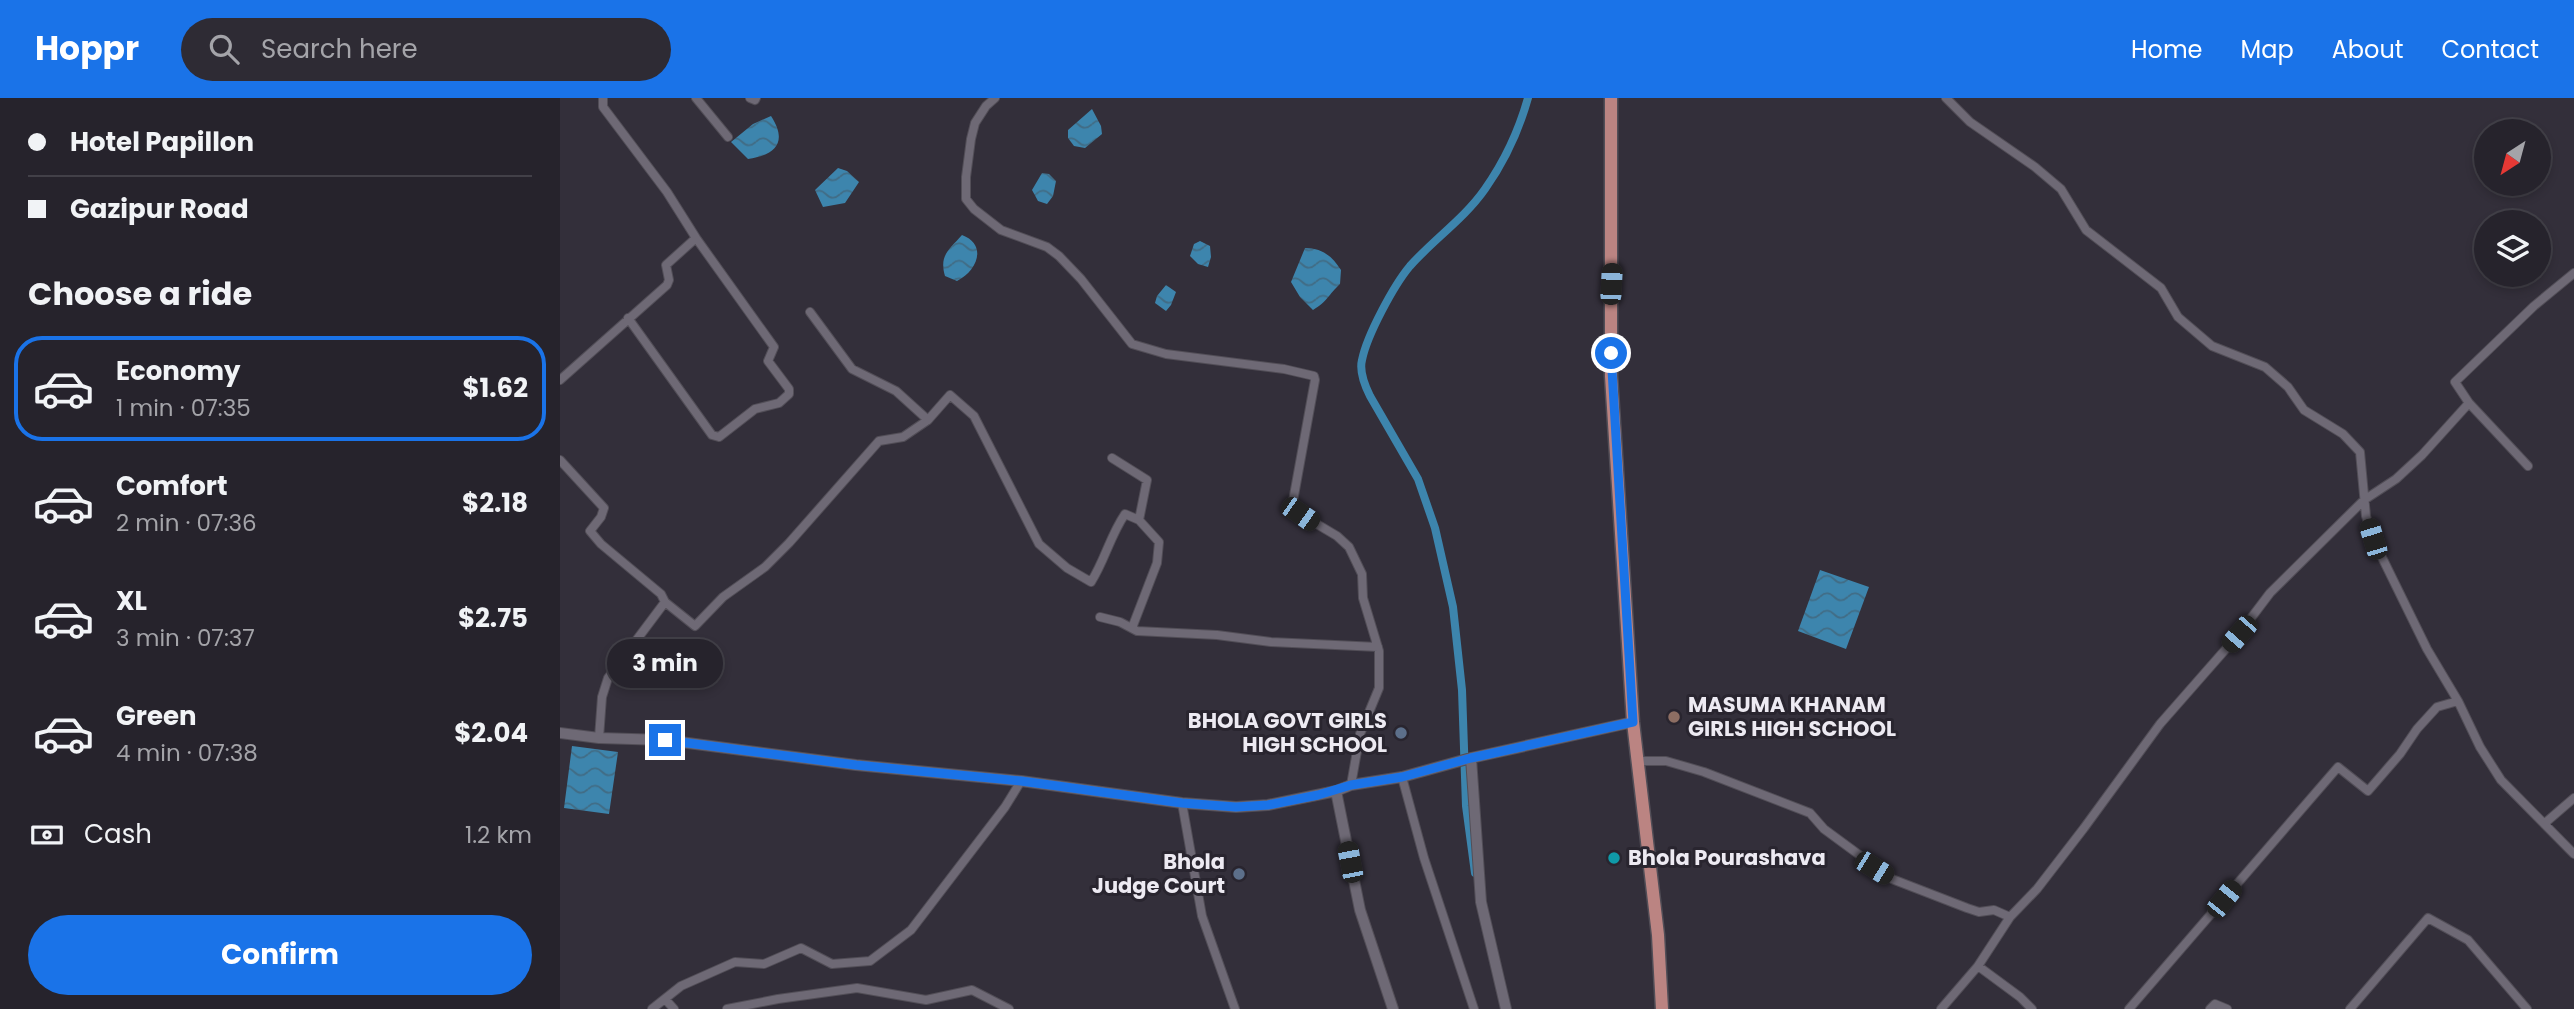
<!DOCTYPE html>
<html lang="en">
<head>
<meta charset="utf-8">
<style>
	:root { --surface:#26232c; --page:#2e2b34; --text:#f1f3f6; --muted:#a4a4a9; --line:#424048; --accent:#1a73e8 }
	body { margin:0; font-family:Poppins,sans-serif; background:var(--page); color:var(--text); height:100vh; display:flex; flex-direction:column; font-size:26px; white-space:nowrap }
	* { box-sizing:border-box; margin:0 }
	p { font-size:23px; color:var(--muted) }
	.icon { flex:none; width:38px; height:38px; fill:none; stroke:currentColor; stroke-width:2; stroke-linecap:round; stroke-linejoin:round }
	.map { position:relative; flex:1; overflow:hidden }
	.drawer { display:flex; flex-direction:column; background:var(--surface); width:560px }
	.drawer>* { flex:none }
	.banner { display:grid; align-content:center; height:154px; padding:0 28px; background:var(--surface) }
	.needle { width:46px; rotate:216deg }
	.fabs { position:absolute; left:1914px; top:21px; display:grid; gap:14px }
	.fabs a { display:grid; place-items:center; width:77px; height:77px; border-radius:50%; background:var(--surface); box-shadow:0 4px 10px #0003,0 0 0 2px var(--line); font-size:35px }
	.end { position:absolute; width:32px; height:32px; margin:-16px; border:9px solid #1a73e8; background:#fff; box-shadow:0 0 0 4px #fff }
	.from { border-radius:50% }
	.bubble { position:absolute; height:49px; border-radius:24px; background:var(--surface); box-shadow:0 4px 10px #0003,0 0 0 2px var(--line); font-size:23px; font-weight:700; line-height:49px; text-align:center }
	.car { position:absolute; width:21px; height:42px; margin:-21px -10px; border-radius:9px; box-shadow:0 0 5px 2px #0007; background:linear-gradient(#222 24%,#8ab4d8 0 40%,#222 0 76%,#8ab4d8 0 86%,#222 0) }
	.banner b { display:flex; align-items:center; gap:24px; height:66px; font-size:26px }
	.banner b+b { border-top:2px solid var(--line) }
	.banner i { width:18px; height:18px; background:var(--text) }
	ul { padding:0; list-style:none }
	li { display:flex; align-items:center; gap:21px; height:105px; margin:0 14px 10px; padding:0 14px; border:4px solid transparent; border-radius:28px }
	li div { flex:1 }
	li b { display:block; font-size:26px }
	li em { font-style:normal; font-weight:700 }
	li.current { border-color:var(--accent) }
	li>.icon { width:63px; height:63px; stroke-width:1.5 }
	h2 { padding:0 28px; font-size:32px; line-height:84px }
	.pay { display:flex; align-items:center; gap:18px; height:77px; padding:0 28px; font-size:26px }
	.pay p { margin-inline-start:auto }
	.action { display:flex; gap:14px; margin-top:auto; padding:14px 28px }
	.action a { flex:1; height:80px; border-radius:42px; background:var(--accent); color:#fff; font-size:28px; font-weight:700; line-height:80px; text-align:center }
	header { display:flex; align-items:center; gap:42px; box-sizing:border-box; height:98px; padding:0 35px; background:var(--accent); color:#fff }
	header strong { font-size:33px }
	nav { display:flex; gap:38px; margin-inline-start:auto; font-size:24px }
	.search { width:490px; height:63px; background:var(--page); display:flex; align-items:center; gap:18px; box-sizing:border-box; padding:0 24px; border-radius:38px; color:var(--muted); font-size:26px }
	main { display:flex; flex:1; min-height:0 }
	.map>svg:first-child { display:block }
	.water { fill:url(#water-waves) }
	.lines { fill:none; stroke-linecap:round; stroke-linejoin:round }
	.canal { stroke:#3d85ad; stroke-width:8 }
	.minor-casing { stroke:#524e57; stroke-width:10 }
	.tertiary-casing { stroke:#524e57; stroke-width:12 }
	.primary-casing { stroke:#524e57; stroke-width:15 }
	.minor { stroke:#6e6975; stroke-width:8 }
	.tertiary { stroke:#6e6975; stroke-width:10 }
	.primary { stroke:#bb8482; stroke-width:12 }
	.route { stroke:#1a73e8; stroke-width:9 }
	.education-dot { fill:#8d6e63; stroke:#29252f; stroke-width:2.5 }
	.service-dot { fill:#5c6f8a; stroke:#29252f; stroke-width:2.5 }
	.culture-dot { fill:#0f9aa8; stroke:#29252f; stroke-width:2.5 }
	.labels { text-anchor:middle; stroke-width:6; stroke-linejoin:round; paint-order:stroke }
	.poi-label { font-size:21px; font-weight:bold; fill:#edeaf2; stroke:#29252f; text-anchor:start }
</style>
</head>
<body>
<header>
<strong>Hoppr</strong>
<div class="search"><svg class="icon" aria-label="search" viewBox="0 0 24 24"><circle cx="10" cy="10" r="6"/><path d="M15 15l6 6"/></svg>Search here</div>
<nav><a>Home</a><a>Map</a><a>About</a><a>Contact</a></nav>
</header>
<main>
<section class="drawer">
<div class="banner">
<b><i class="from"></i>Hotel Papillon</b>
<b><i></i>Gazipur Road</b>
</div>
<h2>Choose a ride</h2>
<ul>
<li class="current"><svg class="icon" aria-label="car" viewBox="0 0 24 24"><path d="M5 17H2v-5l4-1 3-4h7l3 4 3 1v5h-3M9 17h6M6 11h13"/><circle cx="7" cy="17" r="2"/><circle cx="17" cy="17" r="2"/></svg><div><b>Economy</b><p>1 min · 07:35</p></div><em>$1.62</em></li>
<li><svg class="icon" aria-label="car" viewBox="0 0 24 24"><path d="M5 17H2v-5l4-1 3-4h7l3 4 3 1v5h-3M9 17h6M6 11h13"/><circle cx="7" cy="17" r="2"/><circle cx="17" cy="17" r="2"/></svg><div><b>Comfort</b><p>2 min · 07:36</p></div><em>$2.18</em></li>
<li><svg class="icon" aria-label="car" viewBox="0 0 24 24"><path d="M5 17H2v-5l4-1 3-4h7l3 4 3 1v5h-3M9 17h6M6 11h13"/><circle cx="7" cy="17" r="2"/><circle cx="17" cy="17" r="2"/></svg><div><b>XL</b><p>3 min · 07:37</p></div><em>$2.75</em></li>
<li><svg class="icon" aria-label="car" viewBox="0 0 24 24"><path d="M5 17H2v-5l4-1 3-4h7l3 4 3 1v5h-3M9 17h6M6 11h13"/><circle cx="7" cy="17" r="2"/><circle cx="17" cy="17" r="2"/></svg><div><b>Green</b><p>4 min · 07:38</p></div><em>$2.04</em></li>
</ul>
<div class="pay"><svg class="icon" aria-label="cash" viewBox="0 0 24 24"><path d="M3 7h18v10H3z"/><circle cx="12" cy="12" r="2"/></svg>Cash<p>1.2 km</p></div>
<div class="action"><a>Confirm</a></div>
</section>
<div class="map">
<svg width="2014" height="911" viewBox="0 0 2014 911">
	<defs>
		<pattern id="water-waves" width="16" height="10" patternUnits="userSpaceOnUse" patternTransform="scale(1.75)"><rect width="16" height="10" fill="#3d85ad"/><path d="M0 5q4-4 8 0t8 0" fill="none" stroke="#416c85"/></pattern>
	</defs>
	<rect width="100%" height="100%" fill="#332f3a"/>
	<path class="water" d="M532,11l9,17 1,8 -17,14 -11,-2 -6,-8v-8z
		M211,18c17,26 5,39 -23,43l-17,-17 22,-18z
		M278,70l9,3 12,11 -14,21 -22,4 -8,-17z
		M482,75l7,1 7,7 -3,15 -6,8 -9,-3 -6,-11z
		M402,137c26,10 15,36 -5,46l-12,-5c-6,-21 4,-26 17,-41z
		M640,143l10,5 1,11 -3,10 -10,-3 -8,-8 4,-12z
		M745,150c17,0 27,8 36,22l-1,14c-12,11 -12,17 -27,26l-13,-13 -9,-15z
		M606,187l10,7 -5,13 -5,6 -11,-8 2,-7z
		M1260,472l49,17 -23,62 -48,-18z
		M12,648l46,6 -9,62 -45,-6z"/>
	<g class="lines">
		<path class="canal" d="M915,775l-9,-67 -4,-116 -9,-83 -18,-79 -17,-49 -48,-83c-5,-10 -11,-24 -8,-36 5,-25 32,-75 48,-94 24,-27 54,-47 75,-77 19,-27 34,-59 43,-91"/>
		<defs>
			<path id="minor" d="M136,0l32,39
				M190,0l5,2 1,-2
				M435,0l-9,8 -11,17 -4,16 -5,38v22l8,10 27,21 46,17 12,9 22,23 51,65 34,10 118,15 30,7 1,4 -22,121 7,13 37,22 12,11 13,27 1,24 16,53v37l-19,46 -9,51
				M1386,0l24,24 65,45 26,22 25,41 75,58 17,29 34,29 53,21 23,20 16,23 39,24 17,18 6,64 7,23 54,110 31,52 22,46 21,33 73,74
				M250,214l42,57 44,22 32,29
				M68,220l84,117 7,2 36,-28 24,-6 10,-9v-5l-21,-28 6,-14 -78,-109
				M0,282l107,-95 2,-5 -3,-15 30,-27 -29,-46 -64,-85v-9
				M1909,305l59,63
				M552,360l35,22 -8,40 20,22 -2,21 -25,65
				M0,362l44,48 -3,9 -11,14 11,13 60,50 4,8 -57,76 -6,19 -3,41
				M105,504l30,24 28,-29 42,-30 24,-24 90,-102 24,-4 25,-17 22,-25 24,21 65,128 28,24 24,14c14,-22 19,-46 34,-68l14,6
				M540,519l20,5 17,9 80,4 54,7 107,5
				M1079,663h27l38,11 106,41 14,16 68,50 75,29 12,4 15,-2 16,7
				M842,679l22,81 50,151
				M622,705l20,113 33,93
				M1985,725l29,-25
				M1418,868l42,31 12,12
				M105,901l9,10
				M92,911l29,-23 54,-24 29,2 37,-16 31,16 38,-3 41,-31 94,-123 16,-26
				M167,911l51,-10 79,-11 69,12 46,-10 37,19
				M1381,911l37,-43 32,-49 27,-28 47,-61 76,-104 79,-90 31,-41 94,-93 32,-21 26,-24 47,-52 -14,-21 79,-76 40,-33
				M1569,911l209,-242 30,24 32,-37 17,-25 20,-22 21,-6
				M1650,911l5,-5 12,5
				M1790,911l78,-91 40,22 59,69"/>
			<path id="tertiary" d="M0,635l39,5 66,2 191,25 165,16 161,22 54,4 32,-2 68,-14 15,-6 51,-8 69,-19 162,-36
				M911,660l10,144 25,107
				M776,693l24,119 33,99"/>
			<path id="primary" d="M1051,0v278l22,346 25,213 4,74"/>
		</defs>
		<use href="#minor" class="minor-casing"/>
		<use href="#tertiary" class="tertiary-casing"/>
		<use href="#primary" class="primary-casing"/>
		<use href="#minor" class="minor"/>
		<use href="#tertiary" class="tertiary"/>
		<use href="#primary" class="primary"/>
	</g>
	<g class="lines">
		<path class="route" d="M105,642l191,25 165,16 161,22 54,4 32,-2 50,-10 33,-10 51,-8 69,-19 162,-36 -22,-369"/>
	</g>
	<circle class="education-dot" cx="1114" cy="619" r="7"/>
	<g class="service-dot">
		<circle cx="841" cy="635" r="7"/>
		<circle cx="679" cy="776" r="7"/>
	</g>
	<circle class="culture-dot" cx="1054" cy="760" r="7"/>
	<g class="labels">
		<g class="poi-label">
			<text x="1128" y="614">MASUMA KHANAM<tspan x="1128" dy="24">GIRLS HIGH SCHOOL</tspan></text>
			<text x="827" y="630" text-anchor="end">BHOLA GOVT GIRLS<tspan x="827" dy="24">HIGH SCHOOL</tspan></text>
			<text x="1068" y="767">Bhola Pourashava</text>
			<text x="665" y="771" text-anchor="end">Bhola<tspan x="665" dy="24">Judge Court</tspan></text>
		</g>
	</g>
</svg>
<div class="fabs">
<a><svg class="needle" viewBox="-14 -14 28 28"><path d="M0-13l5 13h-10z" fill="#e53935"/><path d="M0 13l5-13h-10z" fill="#a4a4a9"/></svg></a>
<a><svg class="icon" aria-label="layers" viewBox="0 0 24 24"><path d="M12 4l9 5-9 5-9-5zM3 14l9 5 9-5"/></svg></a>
</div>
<i class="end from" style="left:1051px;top:255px"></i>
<i class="end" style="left:105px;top:642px"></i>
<div class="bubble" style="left:47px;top:541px;width:116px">3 min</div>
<i class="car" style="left:1051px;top:186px;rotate:3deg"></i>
<i class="car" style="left:740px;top:416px;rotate:125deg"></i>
<i class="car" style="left:1813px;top:441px;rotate:343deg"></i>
<i class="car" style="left:1679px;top:536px;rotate:221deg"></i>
<i class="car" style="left:790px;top:764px;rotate:349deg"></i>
<i class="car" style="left:1314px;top:770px;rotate:122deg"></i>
<i class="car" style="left:1664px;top:801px;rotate:39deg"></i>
</div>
</main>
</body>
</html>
